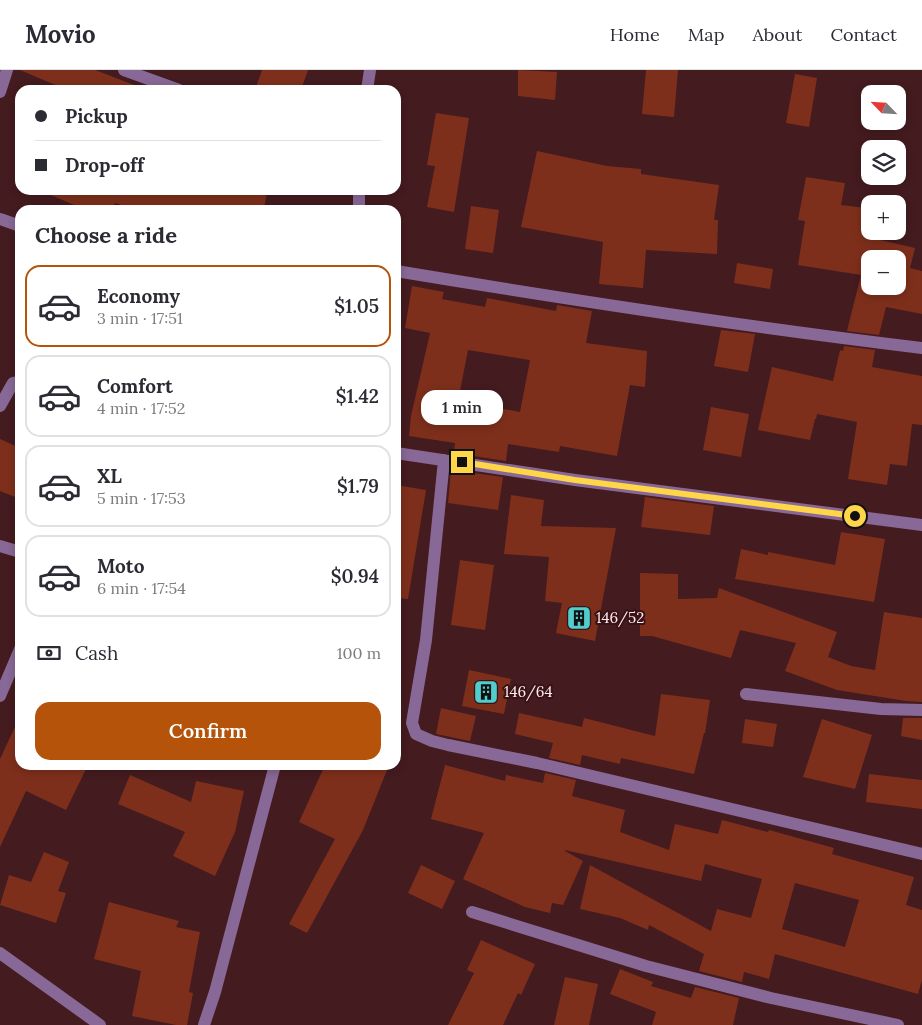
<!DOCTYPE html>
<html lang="en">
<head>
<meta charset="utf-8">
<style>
	:root { --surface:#fff; --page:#f2f2f3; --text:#2b2b33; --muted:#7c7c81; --line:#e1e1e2; --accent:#b45309 }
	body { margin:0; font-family:Lora,serif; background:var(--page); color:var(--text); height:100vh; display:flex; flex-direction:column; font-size:19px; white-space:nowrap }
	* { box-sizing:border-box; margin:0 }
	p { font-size:16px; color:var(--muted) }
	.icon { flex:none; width:28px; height:28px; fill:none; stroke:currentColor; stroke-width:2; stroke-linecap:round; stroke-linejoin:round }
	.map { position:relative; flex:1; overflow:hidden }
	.drawer { position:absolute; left:15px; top:135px; width:386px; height:565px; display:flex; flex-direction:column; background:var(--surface); border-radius:15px; box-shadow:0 2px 8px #0003 }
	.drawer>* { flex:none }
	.top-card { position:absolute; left:15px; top:15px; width:386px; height:110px; border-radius:15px; box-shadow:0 2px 8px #0003; display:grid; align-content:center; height:110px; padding:0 20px; background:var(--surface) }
	.needle { width:32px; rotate:295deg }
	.tools { position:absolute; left:861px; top:15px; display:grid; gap:10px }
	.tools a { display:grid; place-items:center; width:45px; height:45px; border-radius:10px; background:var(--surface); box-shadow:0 2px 8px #0003; font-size:25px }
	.end { position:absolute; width:22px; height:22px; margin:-11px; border:6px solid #ffd54a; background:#111; box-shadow:0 0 0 2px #111 }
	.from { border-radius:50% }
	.bubble { position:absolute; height:35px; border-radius:15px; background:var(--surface); box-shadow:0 2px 8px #0003; font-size:16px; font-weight:600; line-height:35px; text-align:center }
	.top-card b { display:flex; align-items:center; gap:18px; height:48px; font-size:19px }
	.top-card b+b { border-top:1px solid var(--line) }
	.top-card i { width:12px; height:12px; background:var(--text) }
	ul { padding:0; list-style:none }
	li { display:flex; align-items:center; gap:15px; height:82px; margin:0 10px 8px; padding:0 10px; border:2px solid var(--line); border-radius:15px }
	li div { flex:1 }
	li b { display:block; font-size:19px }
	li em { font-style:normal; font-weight:600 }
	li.on { border-color:var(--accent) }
	li>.icon { width:45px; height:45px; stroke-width:1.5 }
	h2 { padding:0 20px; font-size:22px; line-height:60px }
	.pay { display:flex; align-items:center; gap:12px; height:55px; padding:0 20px; font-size:19px }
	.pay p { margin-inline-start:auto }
	.button { display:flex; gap:10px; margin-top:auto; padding:10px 20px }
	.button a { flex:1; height:58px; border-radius:15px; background:var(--accent); color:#fff; font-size:20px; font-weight:600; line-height:58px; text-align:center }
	header { display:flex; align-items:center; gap:30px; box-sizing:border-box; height:70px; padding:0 25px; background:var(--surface); border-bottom:1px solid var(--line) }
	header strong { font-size:24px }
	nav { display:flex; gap:28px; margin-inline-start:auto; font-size:18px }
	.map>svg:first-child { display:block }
	.building { fill:#7e2f1b; fill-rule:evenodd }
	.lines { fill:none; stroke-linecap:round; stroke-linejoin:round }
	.minor { stroke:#886896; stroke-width:12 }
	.route { stroke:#ffd54a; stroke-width:6 }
	.labels { text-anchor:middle; stroke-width:4; stroke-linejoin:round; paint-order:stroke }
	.poi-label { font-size:15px; fill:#feeded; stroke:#391116; text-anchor:start }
</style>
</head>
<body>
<header>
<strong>Movio</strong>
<nav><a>Home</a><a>Map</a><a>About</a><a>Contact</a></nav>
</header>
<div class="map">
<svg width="922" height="955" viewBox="0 0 922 955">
	<rect width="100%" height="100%" fill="#441b1f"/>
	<path class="building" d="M20,0h75l47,18v2h-75z
		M262,0h46l-7,20h-46z
		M518,0l39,2 -2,28 -37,-4z
		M646,0h32l-4,47 -32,-3z
		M795,4l22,4 -8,49 -23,-4z
		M436,43l33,5 -15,94 -27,-5 8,-41 -8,-1z
		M537,81l70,15 34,3v5l78,11 -5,35h4l-1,34 -71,-4 -3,38 -44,-4 4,-42 -82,-15z
		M806,107l39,6 -4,22 25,3 -3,28 52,12 -5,20 12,3v43l-36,-7 -7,28 -32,-4 14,-56 -63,-10 7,-44 -7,-1zM870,189h28v27h-28z
		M39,120h228l-3,20h-128l-21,-7 -3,7h-26z
		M471,136l28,4 -6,43 -28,-4z
		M737,193l36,6 -3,20 -36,-6z
		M412,216l32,6 -2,7 43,8 2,-9 69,13 1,-6 35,6 -6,32 61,8 -2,36 -15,-2 -13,71 -57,-10 -1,6 -51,-8 -2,17 -52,-8 1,-10 -46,-7 2,-20 19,-83 -25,-5zM468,280l62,10 -10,52 -62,-11z
		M721,260l34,4 -7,38 -34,-6z
		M844,276l31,4 -3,17 50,9v49l-10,-1 -5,42 -17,-2 -3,21 -39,-6 9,-57 -40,-8 -1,5h-1l-5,21 -52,-10 14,-63 61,14 7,-31 3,1z
		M711,337l38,7 -8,43 -38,-7z
		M0,369l20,9v51l-20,-8z
		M451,400l52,7 -5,33 -50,-7z
		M396,415l30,5 -18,109 -12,-1z
		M511,425l33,5 -3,26 75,2 -21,113 -39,-8 6,-30 -17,-2 4,-44 -45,-3z
		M645,427l69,9 -4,29 -69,-8z
		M841,462l44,7 -11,63 -139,-23 6,-30 27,6v-3l67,13z
		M460,490l34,5 -9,65 -34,-5z
		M640,503l38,1v25l39,-1 2,-10 118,44 -9,25 23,9 24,4 9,-58 38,6v84l-16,-1 -69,-11 -52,-19 11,-28 -56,-13 -9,28 -79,-22h-12z
		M469,600l42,9 -7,35 -42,-8z
		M661,624l49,6 -5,33h-1l-10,41 -73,-16 -1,6 -38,-9 -2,10 -31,-7 4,-15 -38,-9 4,-21 63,14 2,-9 71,18z
		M441,638l35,8 -6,25 -34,-7z
		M20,646v49h68l-22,45 -40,-19 -26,56v-88z
		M903,648h19v22l-21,-4z
		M745,649l32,5 -4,23 -31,-4z
		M822,649l50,16 -17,54 -52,-12z
		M325,695h64l-26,65 -56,103 -18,-9 46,-85 -36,-17z
		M445,695l60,16 1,-6 37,8 2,-10 31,7 -4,16 53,14 -5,22 49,18 6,-26 43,10 4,-14 46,12 1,-2 65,18 -2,6 82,23 -8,28 16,5v70l-4,14 -143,-40 -6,25 -25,-7 -2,10 -43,-11 5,-17 -55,-29 -1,5 -28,-12 -40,-9 10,-44 121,66 6,-22 34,9 11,-39 -57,-15 -4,17 -136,-31v1l18,10 -20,44 -11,-2 -2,10 -25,-6 -62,-28 21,-46 -53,-14zM795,813l64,17 -14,47 -63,-18z
		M869,704l53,6v29l-56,-7z
		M130,705l61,27 5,-21 48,10 -9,41 -20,44 -42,-20 12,-24 -67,-28z
		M44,782l25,10 -11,29 8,2 -10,30 -56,-18 9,-30 22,7z
		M421,795l34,16 -13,28 -34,-16z
		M109,832l70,19 -3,6 24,5 -11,60 4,1 -6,32h-11l-44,-9 9,-45 -47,-12z
		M481,870l54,24 -14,31 -3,-2 -15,32h-55l26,-52 -7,-3z
		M620,899l33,13 -2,4 40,12 4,-11 44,11 -6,27h-81l4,-13 -46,-18z
		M565,907l33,7 -9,41h-35z"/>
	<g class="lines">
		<path class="minor" d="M124,0l55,20
			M367,20l3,-20
			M0,22l7,-22
			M359,140v-20
			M0,149l20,7
			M396,201c175,29 350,56 526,77
			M0,336l13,-23 7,-1
			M396,383l179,27 347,45
			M444,390l-18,180 -14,83 4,11 16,7 16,4 89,18 385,91
			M0,476l20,6
			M746,624l135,15 41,1
			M0,626l20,-47
			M472,842l174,54 125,32 127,27
			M0,883l100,72
			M204,955l11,-33 60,-227"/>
	</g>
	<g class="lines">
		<path class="route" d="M462,392l113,18 280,36"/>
	</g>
	<defs>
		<symbol id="building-square" viewBox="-11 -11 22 22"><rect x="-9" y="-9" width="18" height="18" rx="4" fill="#52cdcd" stroke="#391116"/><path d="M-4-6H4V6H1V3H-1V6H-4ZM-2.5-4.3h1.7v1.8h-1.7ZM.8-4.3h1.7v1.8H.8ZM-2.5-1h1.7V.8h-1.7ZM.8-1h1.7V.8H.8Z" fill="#111"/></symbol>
	</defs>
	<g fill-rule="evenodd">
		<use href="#building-square" x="565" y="534" width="28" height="28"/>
		<use href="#building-square" x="472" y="608" width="28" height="28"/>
	</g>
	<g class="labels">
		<g class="poi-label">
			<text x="596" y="553">146/52</text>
			<text x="504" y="627">146/64</text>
		</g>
	</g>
</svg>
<div class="tools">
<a><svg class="needle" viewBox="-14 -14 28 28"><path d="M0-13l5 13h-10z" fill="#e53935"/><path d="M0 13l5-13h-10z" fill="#7c7c81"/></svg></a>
<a><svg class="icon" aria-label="layers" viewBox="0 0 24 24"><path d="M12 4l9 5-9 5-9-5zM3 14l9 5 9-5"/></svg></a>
<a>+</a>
<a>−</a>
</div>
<i class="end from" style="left:855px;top:446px"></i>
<i class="end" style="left:462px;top:392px"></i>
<div class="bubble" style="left:421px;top:320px;width:82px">1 min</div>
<div class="top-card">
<b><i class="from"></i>Pickup</b>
<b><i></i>Drop-off</b>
</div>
<section class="drawer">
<h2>Choose a ride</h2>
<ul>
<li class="on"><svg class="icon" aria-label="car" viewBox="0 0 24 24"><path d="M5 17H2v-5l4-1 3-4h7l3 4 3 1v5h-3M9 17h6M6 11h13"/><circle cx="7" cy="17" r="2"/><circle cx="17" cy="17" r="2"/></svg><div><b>Economy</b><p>3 min · 17:51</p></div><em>$1.05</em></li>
<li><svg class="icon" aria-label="car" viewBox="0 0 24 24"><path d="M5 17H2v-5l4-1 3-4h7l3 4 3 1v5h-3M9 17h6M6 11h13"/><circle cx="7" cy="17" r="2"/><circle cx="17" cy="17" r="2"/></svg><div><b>Comfort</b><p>4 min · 17:52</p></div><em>$1.42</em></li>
<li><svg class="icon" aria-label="car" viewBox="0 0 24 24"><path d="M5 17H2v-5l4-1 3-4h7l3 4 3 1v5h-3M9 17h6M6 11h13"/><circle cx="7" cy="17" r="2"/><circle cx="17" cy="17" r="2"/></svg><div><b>XL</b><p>5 min · 17:53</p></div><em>$1.79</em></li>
<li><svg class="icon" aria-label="car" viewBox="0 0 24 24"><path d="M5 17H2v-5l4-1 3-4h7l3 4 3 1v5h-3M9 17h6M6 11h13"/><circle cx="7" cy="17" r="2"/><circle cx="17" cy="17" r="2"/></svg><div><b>Moto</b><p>6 min · 17:54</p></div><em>$0.94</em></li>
</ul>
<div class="pay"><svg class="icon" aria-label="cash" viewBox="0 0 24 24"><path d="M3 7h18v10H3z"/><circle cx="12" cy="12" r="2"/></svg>Cash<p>100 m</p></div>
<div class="button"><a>Confirm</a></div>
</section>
</div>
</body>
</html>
